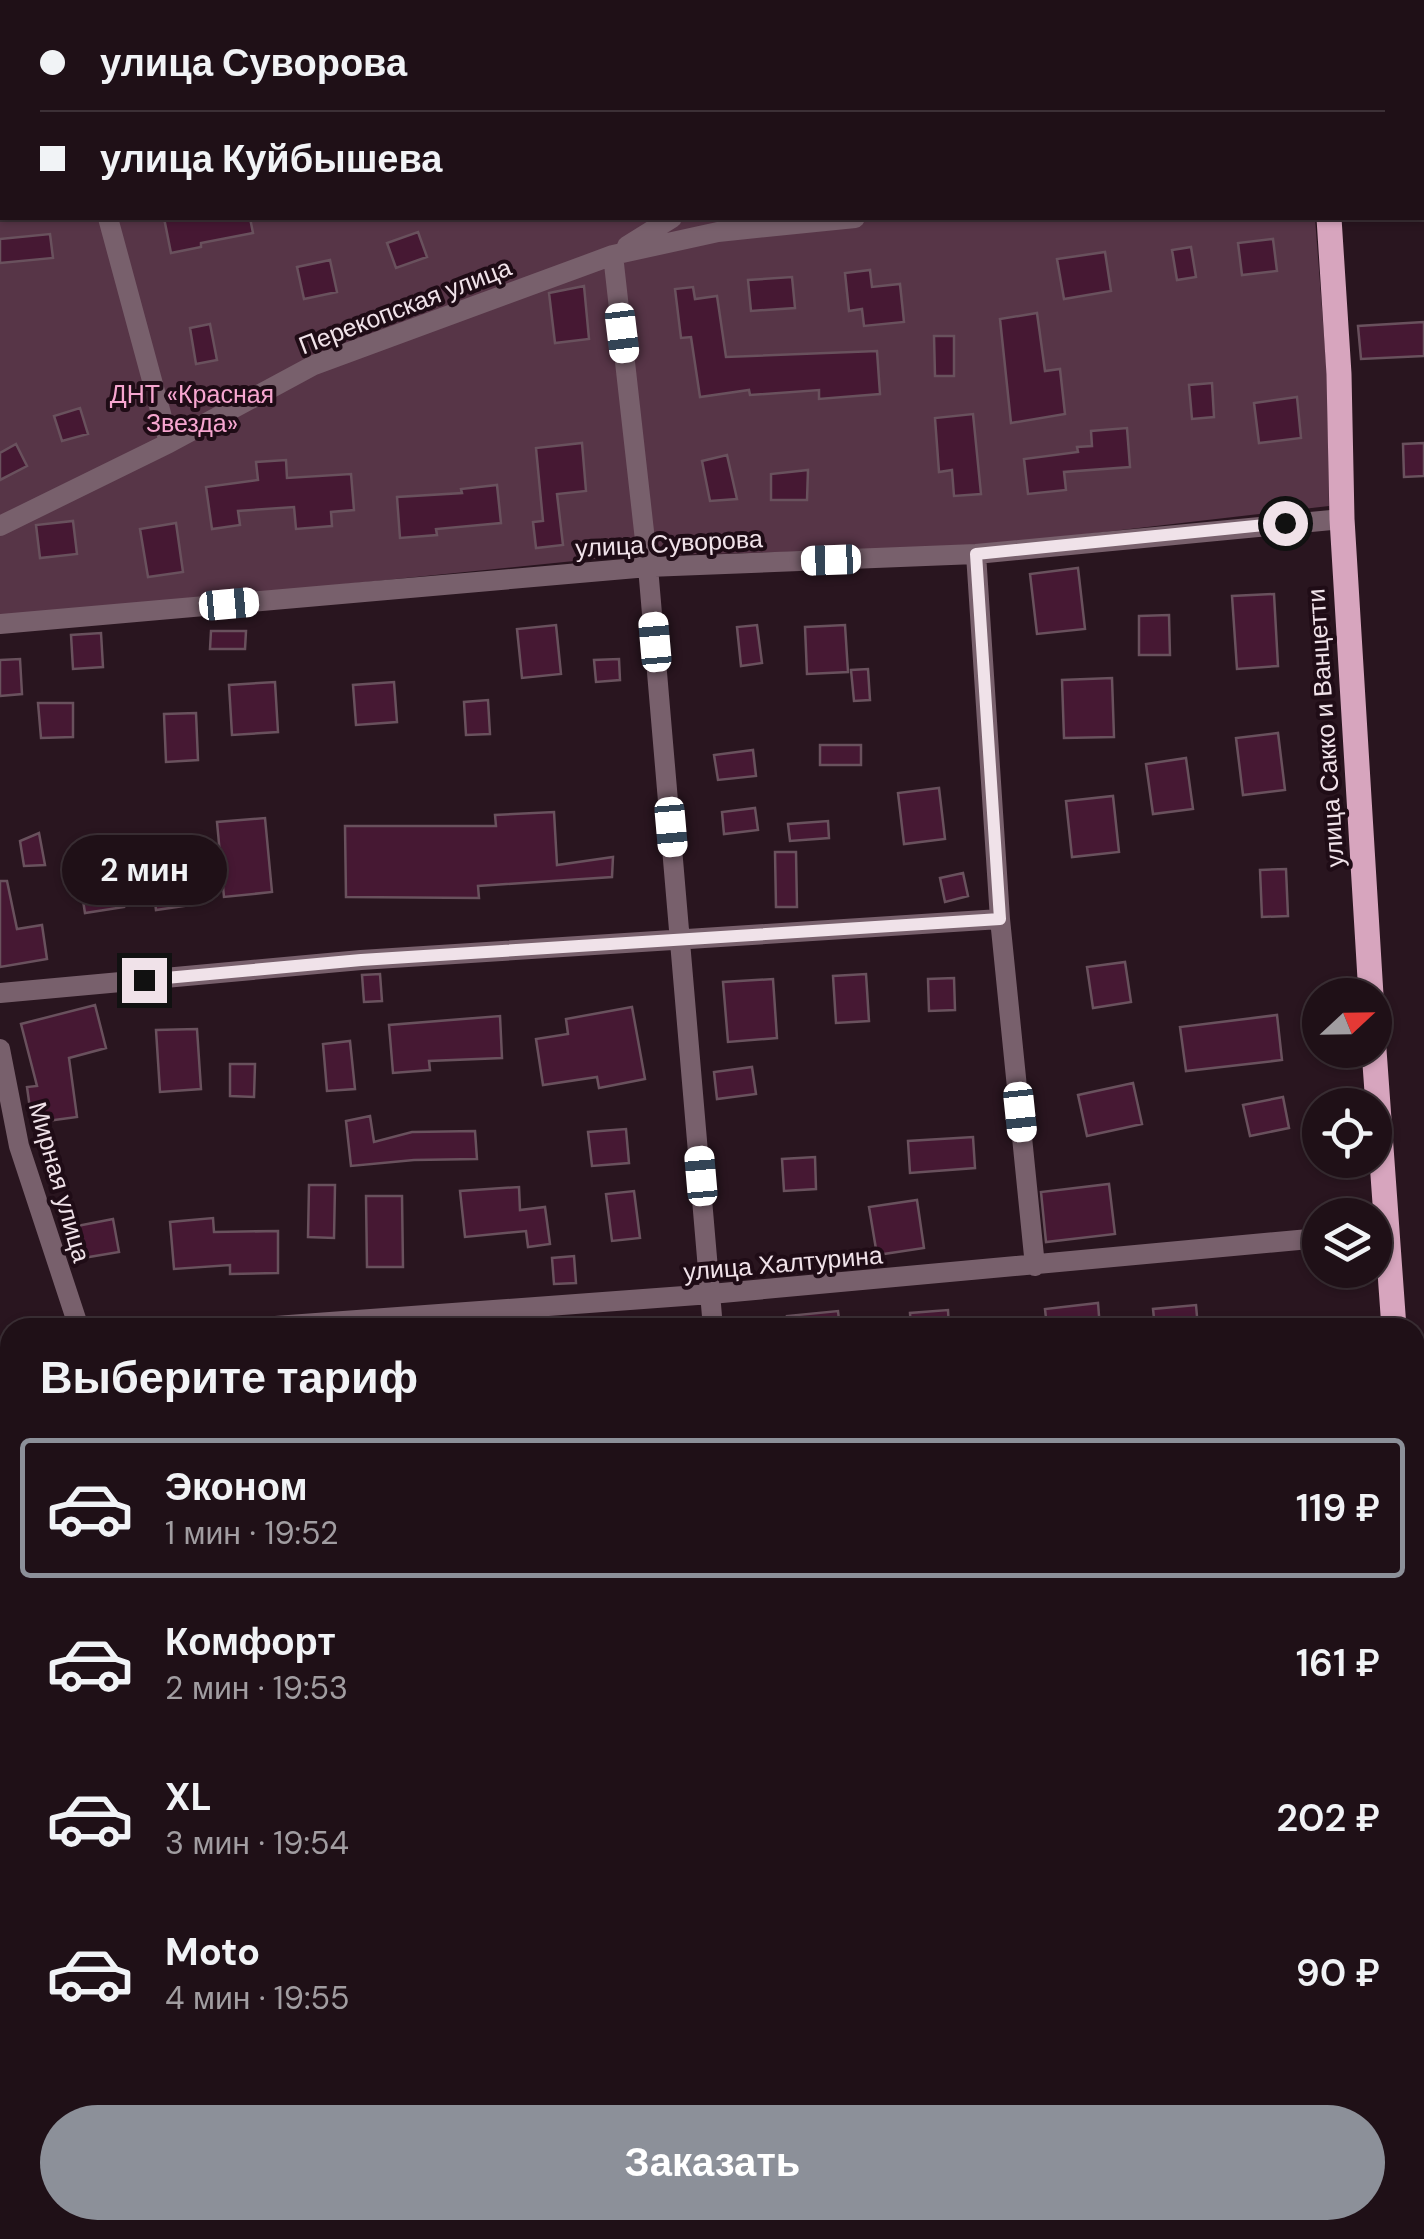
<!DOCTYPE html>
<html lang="ru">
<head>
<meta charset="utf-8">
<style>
	:root { --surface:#1f1017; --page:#2c1e24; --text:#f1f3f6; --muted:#a19da1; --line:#3c3036; --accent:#8c9099 }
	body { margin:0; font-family:"DM Sans",sans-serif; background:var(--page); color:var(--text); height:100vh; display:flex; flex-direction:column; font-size:38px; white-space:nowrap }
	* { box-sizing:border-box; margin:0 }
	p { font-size:32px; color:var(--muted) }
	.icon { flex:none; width:55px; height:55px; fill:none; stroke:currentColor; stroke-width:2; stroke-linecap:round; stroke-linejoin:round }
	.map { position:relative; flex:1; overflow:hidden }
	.details { position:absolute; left:0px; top:1318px; width:1425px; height:922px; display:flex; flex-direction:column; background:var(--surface); border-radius:30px 30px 0 0; box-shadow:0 2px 8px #0004,0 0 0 2px var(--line) }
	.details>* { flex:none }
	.banner { position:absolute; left:0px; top:0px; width:1425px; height:220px; box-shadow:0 2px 8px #0004,0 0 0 2px var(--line); display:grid; align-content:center; height:220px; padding:0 40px; background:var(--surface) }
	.needle { width:65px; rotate:68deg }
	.tools { position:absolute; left:1302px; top:978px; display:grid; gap:20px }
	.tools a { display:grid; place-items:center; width:90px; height:90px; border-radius:50%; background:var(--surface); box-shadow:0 2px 8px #0004,0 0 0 2px var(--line); font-size:50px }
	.end { position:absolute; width:45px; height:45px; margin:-22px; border:12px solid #f0e2e9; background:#111; box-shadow:0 0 0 5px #111 }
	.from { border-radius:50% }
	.bubble { position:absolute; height:70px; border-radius:35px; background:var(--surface); box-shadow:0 2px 8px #0004,0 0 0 2px var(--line); font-size:32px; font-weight:600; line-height:70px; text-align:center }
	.car { position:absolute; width:30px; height:60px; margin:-30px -15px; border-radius:12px; box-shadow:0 0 8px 2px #0007; background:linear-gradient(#fff 24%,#345 0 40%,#fff 0 76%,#345 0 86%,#fff 0) }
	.banner b { display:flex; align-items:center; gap:35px; height:95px; font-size:38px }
	.banner b+b { border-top:2px solid var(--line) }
	.banner i { width:25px; height:25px; background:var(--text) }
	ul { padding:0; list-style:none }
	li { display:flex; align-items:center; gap:30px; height:140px; margin:0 20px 15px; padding:0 20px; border:5px solid transparent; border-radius:10px }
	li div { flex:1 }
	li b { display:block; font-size:38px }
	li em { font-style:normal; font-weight:600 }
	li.on { border-color:var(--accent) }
	li>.icon { width:90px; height:90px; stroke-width:1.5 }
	h2 { padding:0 40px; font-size:45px; line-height:120px }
	.cta { display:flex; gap:20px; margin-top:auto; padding:20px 40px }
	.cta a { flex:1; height:115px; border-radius:60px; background:var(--accent); color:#fff; font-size:40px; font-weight:600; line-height:115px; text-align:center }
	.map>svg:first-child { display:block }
	.green { fill:#573547 }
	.building { fill:#461833; stroke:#69515d; stroke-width:2.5 }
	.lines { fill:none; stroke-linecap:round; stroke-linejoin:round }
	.minor { stroke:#78606c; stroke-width:20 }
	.major { stroke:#d7a5be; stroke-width:25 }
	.route { stroke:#f0e2e9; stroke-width:12 }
	.labels { text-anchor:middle; stroke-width:8; stroke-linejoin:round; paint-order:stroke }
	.street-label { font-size:25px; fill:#f0e2e9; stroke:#1f0c16 }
	.park-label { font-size:25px; fill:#f7a6d0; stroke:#1f0c16 }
</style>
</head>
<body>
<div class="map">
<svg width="1424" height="2239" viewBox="0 0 1424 2239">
	<rect width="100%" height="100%" fill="#29151f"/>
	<path class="green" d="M0,0h1309l-1307,2v216h1313l12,156 2,132 -355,41 -351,9 -623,63z"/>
	<path class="building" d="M164,218h86l3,15 -52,10v4l-30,6z
		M418,232l9,25 -31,11 -9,-25z
		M50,234l3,24 -53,5v-24z
		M1273,239l4,32 -35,4 -4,-32z
		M1191,247l5,30 -19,3 -5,-30z
		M1105,252l6,39 -47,8 -7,-40z
		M330,260l7,32 -33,7 -7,-32z
		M870,270l2,17 28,-3 4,38 -40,4 -2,-17 -13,2 -4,-38z
		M792,277l3,31 -44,3 -3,-31z
		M584,286l5,53 -34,4 -6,-50z
		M693,287l2,12 22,-3 9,61 151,-6 3,43 -61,5v-9l-69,5 -1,-5 -49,7 -9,-60 -10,1 -6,-49z
		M1037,313l8,58 15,-2 5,45 -54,9 -11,-104z
		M1424,322v34l-63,3 -3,-33z
		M210,324l7,36 -21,4 -6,-36z
		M934,336h20v40h-19z
		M1212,383l2,34 -22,2 -3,-34z
		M1297,397l4,41 -42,5 -5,-40z
		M80,408l8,26 -26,7 -8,-25z
		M973,414l8,80 -27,2 -2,-26 -13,2 -4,-54z
		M1127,428l3,39 -66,5 2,18 -38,4 -4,-35 54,-7 -1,-5 15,-1 -1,-15z
		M582,443l4,48 -29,3 6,51 -27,3 -3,-26 10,-1 -7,-73z
		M1424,443v33l-20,1 -1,-33z
		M16,444l11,22 -27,14v-27z
		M727,455l10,44 -27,2 -8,-40z
		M286,460l1,18 64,-4 3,36 -23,2 1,14 -36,3 -2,-22 -56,4 2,14 -28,4 -6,-42 52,-7 -2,-18z
		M808,470l-1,30h-36v-26z
		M497,485l4,38 -65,6 1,6 -37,3 -3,-41 65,-4 -1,-4z
		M73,521l4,33 -37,4 -4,-33z
		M176,523l7,49 -35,5 -8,-48z
		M1078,568l7,61 -48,5 -7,-60z
		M1274,594l4,72 -41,3 -5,-73z
		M1169,615l1,40h-31v-39z
		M556,625l5,49 -39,4 -5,-49z
		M757,625l5,38 -21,3 -4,-39z
		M845,625l3,47 -41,2 -2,-47z
		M211,631h35l-1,18h-35z
		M101,633l2,34 -30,2 -2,-34z
		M20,659l2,35 -22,2v-36z
		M619,659l1,21 -24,2 -2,-22z
		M868,669l2,31 -16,1 -3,-31z
		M1112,678l2,59 -50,1 -2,-58z
		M275,682l3,50 -46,3 -3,-50z
		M394,682l3,40 -41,3 -3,-40z
		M488,700l2,34 -24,1 -2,-33z
		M38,703h35v34l-32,1z
		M196,713l2,47 -32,2 -2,-48z
		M1278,733l7,57 -42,5 -7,-57z
		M820,745h41v20h-41z
		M753,750l3,26 -38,4 -4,-25z
		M1186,758l7,51 -40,5 -7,-50z
		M939,788l6,51 -41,5 -6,-51z
		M1113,796l6,56 -47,5 -6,-56z
		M755,808l3,22 -34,4 -2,-22z
		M554,812l3,53 56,-8 -1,20 -134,9 1,12 -133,-1 -1,-71h151l-1,-11z
		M265,818l7,74 -48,5 -7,-75z
		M828,821l1,17 -39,3 -2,-17z
		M39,833l6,32 -21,1 -4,-25z
		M188,841l10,63 -42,6 -8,-63z
		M775,852h21l1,55h-21z
		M116,856l8,51 -39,6 -8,-51z
		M1286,869l2,47 -26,1 -2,-47z
		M963,873l5,23 -23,6 -5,-24z
		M0,881h7l10,48 25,-4 5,34 -47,8z
		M1125,962l6,40 -38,6 -6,-41z
		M380,974l2,27 -18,1 -2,-27z
		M866,974l3,47 -33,2 -3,-47z
		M954,978l1,32 -26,1 -1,-32z
		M773,979l4,59 -49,4 -5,-60z
		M95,1005l11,43 -37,10 8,59 -45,6 -5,-36 10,-1 -16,-62z
		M632,1007l13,72 -46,9 -2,-11 -54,8 -7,-46 32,-5 -2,-15z
		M1277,1015l5,45 -96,11 -6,-44z
		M500,1016l2,42 -73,3 1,9 -37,3 -4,-48z
		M197,1029l4,60 -41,3 -4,-62z
		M350,1041l5,48 -28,2 -4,-47z
		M230,1064h25l-1,33 -24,-1z
		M752,1067l4,27 -39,5 -3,-27z
		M1133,1083l9,41 -55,12 -9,-41z
		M1283,1097l6,31 -39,8 -7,-31z
		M370,1116l4,26 38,-10 63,-1 2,28 -63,1 -63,6 -5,-45z
		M626,1129l3,34 -37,3 -4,-34z
		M973,1137l2,31 -65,5 -2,-32z
		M815,1157l1,32 -32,2 -2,-32z
		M1109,1184l6,50 -69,8 -5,-50z
		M309,1185h26l-1,53 -26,-1z
		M519,1187l1,23 25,-3 5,37 -22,3 -2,-16 -61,6 -5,-46z
		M634,1191l6,47 -28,3 -6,-47z
		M366,1196h36l1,71h-36z
		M917,1200l7,48 -47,7 -8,-48z
		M213,1218l1,14 64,-1v42l-48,1v-9l-56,4 -4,-47z
		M113,1219l6,33 -42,7 -5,-32z
		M574,1256l2,27 -22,1 -2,-26z
		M1098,1303l2,25h-53l-2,-19z
		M1196,1305l2,23h-43l-2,-19z
		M948,1310l1,18h-38l-1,-15z
		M838,1311l2,17h-52l-1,-12z"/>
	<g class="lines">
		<path class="minor" d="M67,0v2
			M667,0h10
			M479,2l7,-2
			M1124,2l5,-2
			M0,182l2,-1
			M108,218l61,225
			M627,246l45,-28
			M613,255l35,312 65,761
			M0,526l169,-83 145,-78 299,-110 105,-23 137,-14
			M976,554l24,365 35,347
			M0,624l648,-57 328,-13 366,-35
			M0,993l361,-33 639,-41
			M0,1049l19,97 60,182
			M249,1328l462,-34 609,-56
			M0,1453l10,-2
			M0,1728l10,-3
			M1415,1989h9
			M0,2213l8,26
			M433,2230l1,9
			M780,2230l1,9
			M1162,2230l1,9"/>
		<path class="major" d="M1332,2v-2
			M1329,218l10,156 3,145 29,476
			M1374,1050l20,278
			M1415,1578l9,86"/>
	</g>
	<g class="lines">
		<path class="route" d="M144,980l217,-20 639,-41 -24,-365 309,-31"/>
	</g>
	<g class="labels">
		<g class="street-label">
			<text transform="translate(405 306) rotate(-21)" y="9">Перекопская улица</text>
			<text transform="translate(669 543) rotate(-3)" y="9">улица Суворова</text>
			<text transform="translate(1325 728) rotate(-94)" y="9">улица Сакко и Ванцетти</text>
			<text transform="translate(60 1182) rotate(74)" y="9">Мирная улица</text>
			<text transform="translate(783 1263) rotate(-5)" y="9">улица Халтурина</text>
		</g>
		<g class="park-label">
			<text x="192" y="403">ДНТ «Красная<tspan x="192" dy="29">Звезда»</tspan></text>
		</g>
	</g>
</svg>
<div class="tools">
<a><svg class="needle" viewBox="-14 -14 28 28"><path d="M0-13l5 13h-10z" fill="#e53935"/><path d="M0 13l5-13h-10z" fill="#a19da1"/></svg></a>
<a><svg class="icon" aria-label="locate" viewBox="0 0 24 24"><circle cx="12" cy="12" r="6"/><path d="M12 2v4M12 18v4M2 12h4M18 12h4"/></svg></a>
<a><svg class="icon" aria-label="layers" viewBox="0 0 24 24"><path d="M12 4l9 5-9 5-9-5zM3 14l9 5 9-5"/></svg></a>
</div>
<i class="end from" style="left:1285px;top:523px"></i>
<i class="end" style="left:144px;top:980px"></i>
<div class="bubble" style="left:62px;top:835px;width:165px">2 мин</div>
<i class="car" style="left:622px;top:333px;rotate:173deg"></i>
<i class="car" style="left:831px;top:560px;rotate:268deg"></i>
<i class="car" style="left:229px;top:604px;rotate:85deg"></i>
<i class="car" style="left:655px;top:642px;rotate:355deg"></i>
<i class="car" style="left:671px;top:827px;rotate:175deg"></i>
<i class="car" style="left:1020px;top:1112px;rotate:174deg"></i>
<i class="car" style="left:701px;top:1176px;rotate:355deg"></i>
<div class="banner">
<b><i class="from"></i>улица Суворова</b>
<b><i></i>улица Куйбышева</b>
</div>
<section class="details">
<h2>Выберите тариф</h2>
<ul>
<li class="on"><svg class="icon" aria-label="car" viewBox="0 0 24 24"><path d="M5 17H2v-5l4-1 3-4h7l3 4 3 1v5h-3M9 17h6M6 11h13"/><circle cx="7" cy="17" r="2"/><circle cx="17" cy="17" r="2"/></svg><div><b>Эконом</b><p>1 мин · 19:52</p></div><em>119 ₽</em></li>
<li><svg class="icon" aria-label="car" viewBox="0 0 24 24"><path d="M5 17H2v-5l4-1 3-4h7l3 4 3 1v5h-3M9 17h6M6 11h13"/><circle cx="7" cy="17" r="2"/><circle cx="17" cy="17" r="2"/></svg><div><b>Комфорт</b><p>2 мин · 19:53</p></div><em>161 ₽</em></li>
<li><svg class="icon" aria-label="car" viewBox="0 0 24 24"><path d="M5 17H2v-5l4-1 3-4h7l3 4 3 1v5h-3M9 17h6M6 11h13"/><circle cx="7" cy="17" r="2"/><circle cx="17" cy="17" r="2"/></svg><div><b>XL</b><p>3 мин · 19:54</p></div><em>202 ₽</em></li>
<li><svg class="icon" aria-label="car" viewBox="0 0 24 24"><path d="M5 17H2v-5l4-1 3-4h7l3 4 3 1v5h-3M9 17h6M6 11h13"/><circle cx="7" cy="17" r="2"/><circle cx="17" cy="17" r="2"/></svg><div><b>Moto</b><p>4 мин · 19:55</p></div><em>90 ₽</em></li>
</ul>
<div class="cta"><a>Заказать</a></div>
</section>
</div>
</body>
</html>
